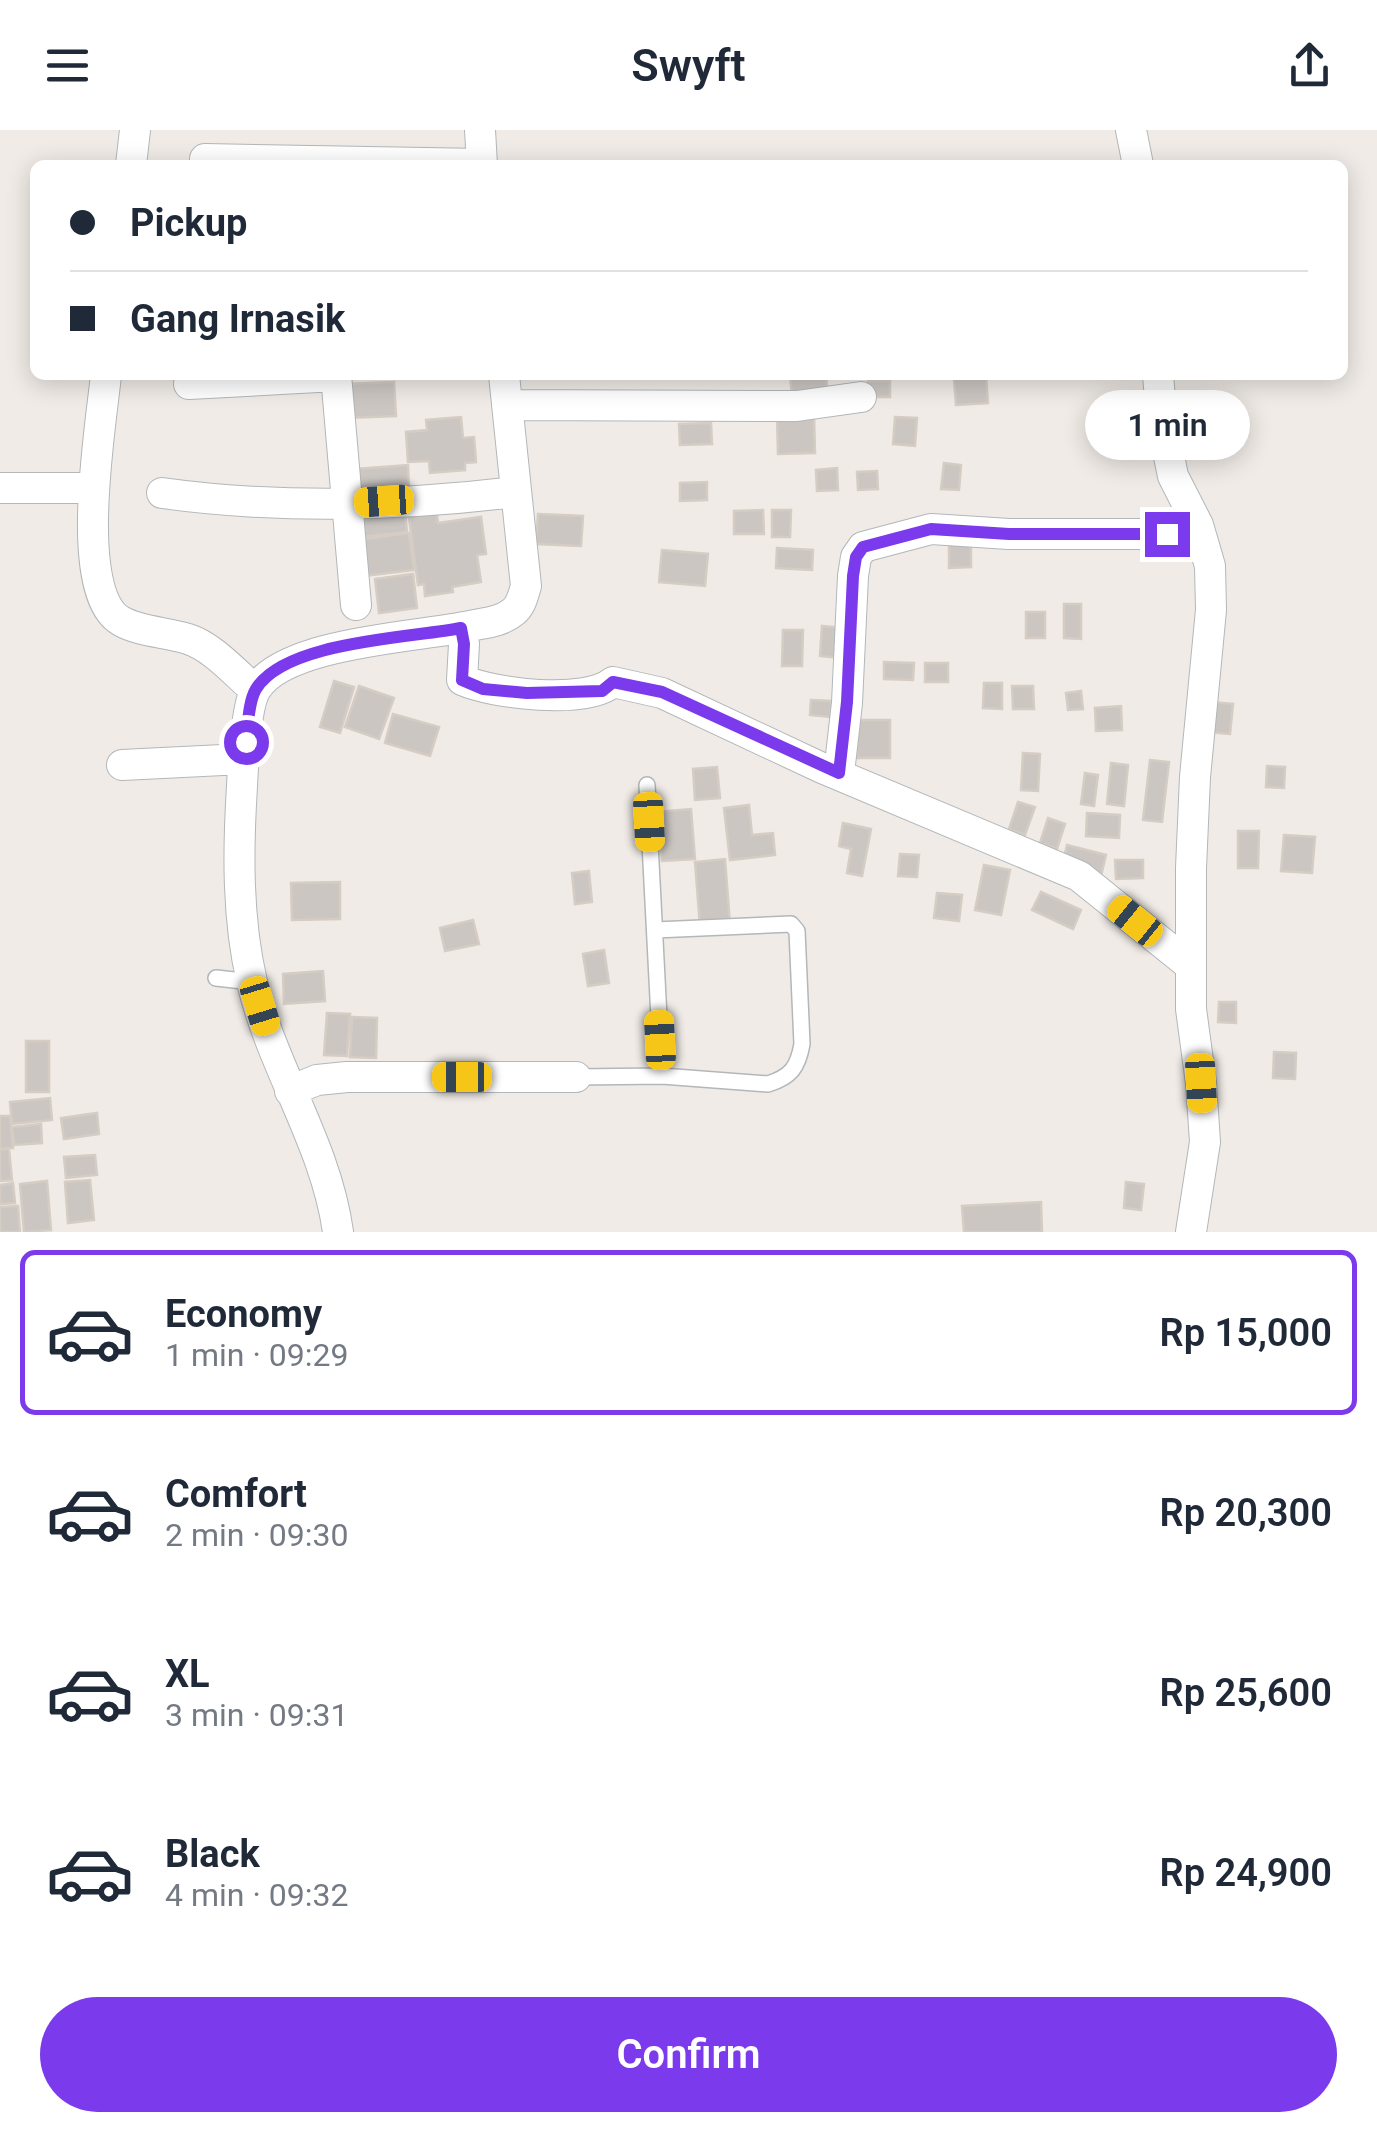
<!DOCTYPE html>
<html lang="en">
<head>
<meta charset="utf-8">
<style>
	:root { --surface:#fff; --page:#f2f2f3; --text:#1f2937; --muted:#747a83; --line:#e0e1e3; --accent:#7c3aed }
	body { margin:0; font-family:Roboto,sans-serif; background:var(--page); color:var(--text); height:100vh; display:flex; flex-direction:column; font-size:38px; white-space:nowrap }
	* { box-sizing:border-box; margin:0 }
	p { font-size:32px; color:var(--muted) }
	.icon { flex:none; width:55px; height:55px; fill:none; stroke:currentColor; stroke-width:2; stroke-linecap:round; stroke-linejoin:round }
	.map { position:relative; height:1102px; overflow:hidden }
	.drawer { display:flex; flex-direction:column; background:var(--surface); flex:1 }
	.drawer>* { flex:none }
	.top-card { position:absolute; left:30px; top:30px; width:1318px; height:220px; border-radius:15px; box-shadow:0 5px 25px #0003; display:grid; align-content:center; height:220px; padding:0 40px; background:var(--surface) }
	.end { position:absolute; width:45px; height:45px; margin:-22px; border:12px solid #7c3aed; background:#fff; box-shadow:0 0 0 5px #fff }
	.from { border-radius:50% }
	.bubble { position:absolute; height:70px; border-radius:35px; background:var(--surface); box-shadow:0 5px 25px #0003; font-size:32px; font-weight:600; line-height:70px; text-align:center }
	.car { position:absolute; width:30px; height:60px; margin:-30px -15px; border-radius:12px; box-shadow:0 0 8px 2px #0007; background:linear-gradient(#f5c518 24%,#345 0 40%,#f5c518 0 76%,#345 0 86%,#f5c518 0) }
	.top-card b { display:flex; align-items:center; gap:35px; height:95px; font-size:38px }
	.top-card b+b { border-top:2px solid var(--line) }
	.top-card i { width:25px; height:25px; background:var(--text) }
	ul { padding:18px 0 0; list-style:none }
	li { display:flex; align-items:center; gap:30px; height:165px; margin:0 20px 15px; padding:0 20px; border:5px solid transparent; border-radius:15px }
	li div { flex:1 }
	li b { display:block; font-size:38px }
	li em { font-style:normal; font-weight:600 }
	li.active { border-color:var(--accent) }
	li>.icon { width:90px; height:90px; stroke-width:1.5 }
	.button { display:flex; gap:20px; margin-top:auto; padding:20px 40px }
	.button a { flex:1; height:115px; border-radius:60px; background:var(--accent); color:#fff; font-size:40px; font-weight:600; line-height:115px; text-align:center }
	header { display:flex; justify-content:space-between; align-items:center; height:130px; padding:0 40px; background:var(--surface); font-size:45px; font-weight:600 }
	.map>svg:first-child { display:block }
	.building { fill:#cbc6c2; stroke:#d5ccc4; stroke-width:2.5 }
	.lines { fill:none; stroke-linecap:round; stroke-linejoin:round }
	.lane-casing { stroke:#b3b7ba; stroke-width:18 }
	.street-casing { stroke:#b3b7ba; stroke-width:32 }
	.lane { stroke:#fff; stroke-width:15 }
	.street { stroke:#fff; stroke-width:30 }
	.route { stroke:#7c3aed; stroke-width:12 }
</style>
</head>
<body>
<header><svg class="icon" aria-label="menu" viewBox="0 0 24 24"><path d="M4 6h16M4 12h16M4 18h16"/></svg>Swyft<svg class="icon" aria-label="share" viewBox="0 0 24 24"><path d="M12 15V3M7 8l5-5 5 5M5 13v7h14v-7"/></svg></header>
<div class="map">
<svg width="1377" height="1102" viewBox="0 0 1377 1102">
	<rect width="100%" height="100%" fill="#f0ebe6"/>
	<path class="building" d="M790,245h36l2,19 -36,3z
		M986,246l2,27 -32,2 -2,-27z
		M868,251h22v16h-23z
		M394,252l2,34 -49,2 -1,-34z
		M814,286l1,37 -37,1 -1,-37z
		M461,287l2,21 11,-1 2,25 -11,1v7l-35,3 -1,-12 -21,1 -2,-30 21,-2 -1,-10z
		M895,287l22,1 -2,28 -22,-2z
		M711,293l1,21 -32,1 -1,-21z
		M944,333l17,2 -2,25 -18,-1z
		M408,335l1,28 -51,4 -2,-28z
		M837,338l1,22 -21,1 -1,-21z
		M877,341l1,18 -20,1 -1,-18z
		M707,352v18l-27,1v-18z
		M436,377l2,16 43,-6 5,37 -9,1 4,27 -29,5 1,5 -28,4 -1,-12 -6,1 -10,-74z
		M405,380l2,22 -46,5 -2,-22z
		M763,380l1,24h-30v-23z
		M772,380h19l-1,27h-18z
		M538,384l45,2 -2,30 -45,-2z
		M409,403l5,37 -51,6 -5,-36z
		M949,406h22v31l-22,1z
		M777,418l36,2 -1,20 -36,-2z
		M662,420l46,4 -3,32 -46,-4z
		M413,444l4,34 -38,5 -4,-34z
		M1064,474h17v35l-17,-1z
		M1026,482h19v26h-19z
		M822,496l21,2 -3,30 -20,-2z
		M783,500h20l-1,36h-20z
		M884,532l30,1 -1,17 -29,-1z
		M925,533h23v19h-23z
		M334,551l20,6 -14,46 -20,-6z
		M984,553h18v26l-19,-1z
		M359,556l35,12 -15,41 -34,-12z
		M1012,556h21l1,23h-21z
		M1081,561l2,18 -15,1 -2,-17z
		M811,570l20,1 -1,16 -20,-2z
		M1210,572l23,2 -3,30 -23,-2z
		M1121,576l1,24 -26,1 -1,-23z
		M393,584l46,13 -9,29 -45,-13z
		M858,590h32v38h-33z
		M1023,623l17,1 -2,37 -17,-1z
		M1150,630l19,2 -7,60 -19,-2z
		M1111,633l17,2 -4,41 -17,-2z
		M1267,636l18,1 -1,21 -18,-1z
		M717,637l3,31 -25,2 -2,-31z
		M1085,643l13,2 -4,31 -13,-2z
		M1018,672l17,5 -10,28 -16,-6z
		M749,675l3,30 21,-2 2,22 -45,5 -6,-52z
		M691,679l4,50 -33,2 -4,-49z
		M1087,683l33,2 -1,23 -33,-2z
		M1048,688l17,6 -8,25 -17,-6z
		M843,693l28,6 -9,47 -15,-3 4,-24 -12,-3z
		M1238,701h21l-1,37h-20z
		M1284,705l31,2 -3,36 -31,-2z
		M1067,715l39,10 -5,21 -39,-10z
		M900,724l19,1 -2,22 -19,-1z
		M725,729l5,65 -30,2 -5,-64z
		M1115,730h28v18l-27,1z
		M984,735l26,5 -9,45 -26,-5z
		M589,741l3,31 -17,2 -3,-31z
		M340,752v37l-48,1 -1,-37z
		M1041,762l40,18 -8,19 -41,-19z
		M937,763l25,2 -3,26 -25,-3z
		M473,790l6,24 -34,7 -5,-23z
		M604,820l5,33 -21,3 -5,-32z
		M323,841l2,30 -41,3 -1,-30z
		M1219,872h17v21l-18,-1z
		M327,883l23,1 -3,42 -23,-1z
		M352,887l25,1 -1,40 -26,-1z
		M26,911h23v51h-23z
		M1274,922l22,1 -1,26 -22,-1z
		M50,968l2,22 -40,4 -2,-22z
		M97,983l2,21 -35,5 -3,-21z
		M0,986h10l3,32 -13,1z
		M41,994l1,19 -28,2 -2,-18z
		M9,1019l3,31 -12,1v-31z
		M95,1025l2,20 -31,3 -2,-21z
		M90,1050l4,40 -26,3 -3,-41z
		M47,1051l4,49 -27,2 -4,-48z
		M1126,1052l18,2 -3,26 -17,-2z
		M13,1053l2,20 -15,1v-19z
		M1041,1072l1,30h-78l-2,-26z
		M18,1076l2,26h-20v-25z"/>
	<g class="lines">
		<defs>
			<path id="lane" d="M647,655l15,291
				M216,848l36,4
				M576,947l86,-1 106,8c23,-7 30,-17 34,-40l-5,-113 -6,-7 -136,6"/>
			<path id="street" d="M480,0l2,35
				M1131,0l7,35
				M205,29l277,5
				M131,35l4,-35
				M106,245c-5,50 -34,218 15,246 19,11 46,11 67,18 25,8 47,34 67,51
				M336,245l20,230
				M1158,245l4,47 11,54 25,49 12,41 1,44 -16,167 -4,91v141l10,74 4,59 -14,90
				M189,254l147,-8
				M507,275l290,1 64,-9
				M0,358h94
				M162,363c116,16 237,13 353,-1
				M461,498l3,16 -2,36c32,14 124,25 151,2l49,11 160,75 257,108 112,90
				M122,635l121,-6
				M839,643l8,-70 6,-127 3,-19 7,-10 68,-18 78,5h158l31,-9
				M290,961l27,-11 30,-3h229
				M338,1102c-12,-88 -66,-164 -86,-250 -15,-64 -14,-132 -10,-196 1,-21 4,-81 14,-97 29,-47 162,-52 214,-63 14,-3 31,-4 43,-14 8,-6 10,-16 13,-26l-22,-211"/>
		</defs>
		<use href="#lane" class="lane-casing"/>
		<use href="#street" class="street-casing"/>
		<use href="#lane" class="lane"/>
		<use href="#street" class="street"/>
	</g>
	<g class="lines">
		<path class="route" d="M246,612c2,-15 2,-40 10,-53 29,-48 155,-51 205,-61l3,16 -2,36 21,9 44,4 75,-2 11,-9 49,10 177,81 8,-71 6,-126 3,-19 7,-10 68,-18 78,5h158"/>
	</g>
</svg>
<i class="end from" style="left:246px;top:612px"></i>
<i class="end" style="left:1167px;top:404px"></i>
<div class="bubble" style="left:1085px;top:260px;width:165px">1 min</div>
<i class="car" style="left:384px;top:371px;rotate:266deg"></i>
<i class="car" style="left:649px;top:692px;rotate:177deg"></i>
<i class="car" style="left:1135px;top:791px;rotate:309deg"></i>
<i class="car" style="left:260px;top:876px;rotate:163deg"></i>
<i class="car" style="left:660px;top:910px;rotate:357deg"></i>
<i class="car" style="left:462px;top:947px;rotate:270deg"></i>
<i class="car" style="left:1201px;top:953px;rotate:177deg"></i>
<div class="top-card">
<b><i class="from"></i>Pickup</b>
<b><i></i>Gang Irnasik</b>
</div>
</div>
<section class="drawer">
<ul>
<li class="active"><svg class="icon" aria-label="car" viewBox="0 0 24 24"><path d="M5 17H2v-5l4-1 3-4h7l3 4 3 1v5h-3M9 17h6M6 11h13"/><circle cx="7" cy="17" r="2"/><circle cx="17" cy="17" r="2"/></svg><div><b>Economy</b><p>1 min · 09:29</p></div><em>Rp 15,000</em></li>
<li><svg class="icon" aria-label="car" viewBox="0 0 24 24"><path d="M5 17H2v-5l4-1 3-4h7l3 4 3 1v5h-3M9 17h6M6 11h13"/><circle cx="7" cy="17" r="2"/><circle cx="17" cy="17" r="2"/></svg><div><b>Comfort</b><p>2 min · 09:30</p></div><em>Rp 20,300</em></li>
<li><svg class="icon" aria-label="car" viewBox="0 0 24 24"><path d="M5 17H2v-5l4-1 3-4h7l3 4 3 1v5h-3M9 17h6M6 11h13"/><circle cx="7" cy="17" r="2"/><circle cx="17" cy="17" r="2"/></svg><div><b>XL</b><p>3 min · 09:31</p></div><em>Rp 25,600</em></li>
<li><svg class="icon" aria-label="car" viewBox="0 0 24 24"><path d="M5 17H2v-5l4-1 3-4h7l3 4 3 1v5h-3M9 17h6M6 11h13"/><circle cx="7" cy="17" r="2"/><circle cx="17" cy="17" r="2"/></svg><div><b>Black</b><p>4 min · 09:32</p></div><em>Rp 24,900</em></li>
</ul>
<div class="button"><a>Confirm</a></div>
</section>
</body>
</html>
